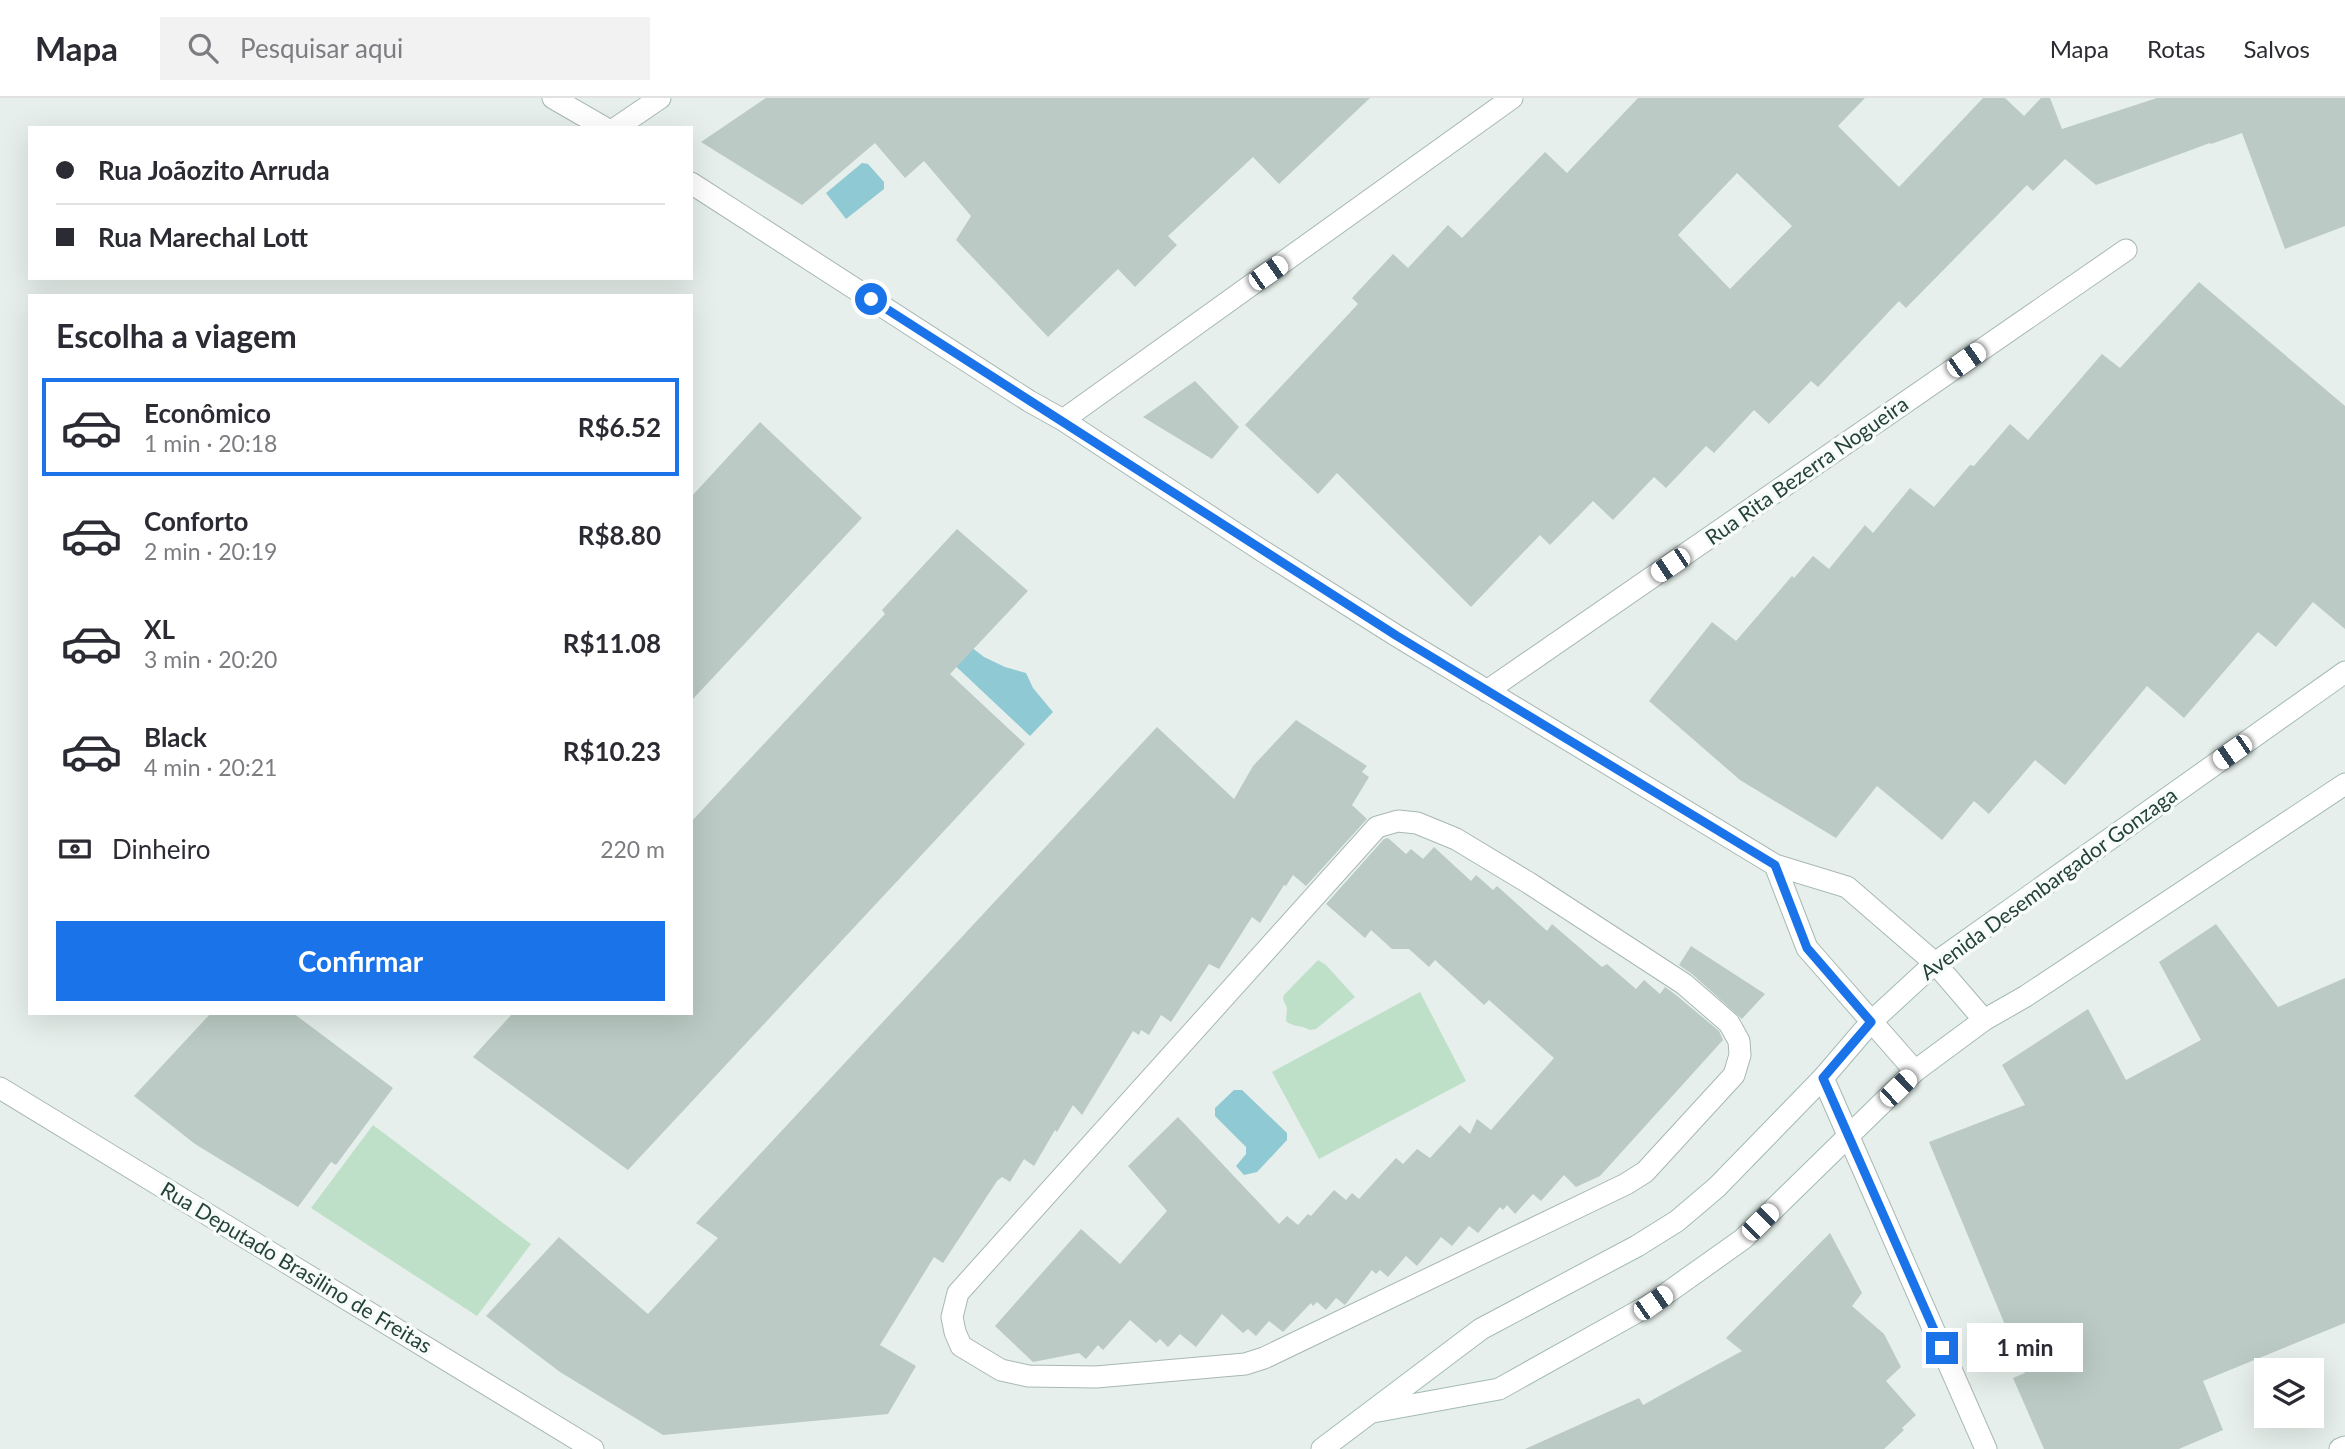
<!DOCTYPE html>
<html lang="pt">
<head>
<meta charset="utf-8">
<style>
	:root { --surface:#fff; --page:#f2f2f3; --text:#2b2b33; --muted:#7c7c81; --line:#e1e1e2; --accent:#1a73e8 }
	body { margin:0; font-family:Lato,sans-serif; background:var(--page); color:var(--text); height:100vh; display:flex; flex-direction:column; font-size:26px; white-space:nowrap }
	* { box-sizing:border-box; margin:0 }
	p { font-size:23px; color:var(--muted) }
	.icon { flex:none; width:38px; height:38px; fill:none; stroke:currentColor; stroke-width:2; stroke-linecap:round; stroke-linejoin:round }
	.map { position:relative; flex:1; overflow:hidden }
	.drawer { position:absolute; left:28px; top:196px; width:665px; height:721px; display:flex; flex-direction:column; background:var(--surface); border-radius:0px; box-shadow:0 7px 28px #0002 }
	.drawer>* { flex:none }
	.top-card { position:absolute; left:28px; top:28px; width:665px; height:154px; border-radius:0px; box-shadow:0 7px 28px #0002; display:grid; align-content:center; height:154px; padding:0 28px; background:var(--surface) }
	.controls { position:absolute; left:2254px; top:1260px; display:grid; gap:14px }
	.controls a { display:grid; place-items:center; width:70px; height:70px; border-radius:0px; background:var(--surface); box-shadow:0 7px 28px #0002; font-size:35px }
	.end { position:absolute; width:32px; height:32px; margin:-16px; border:9px solid #1a73e8; background:#fff; box-shadow:0 0 0 4px #fff }
	.from { border-radius:50% }
	.bubble { position:absolute; height:49px; border-radius:0px; background:var(--surface); box-shadow:0 7px 28px #0002; font-size:23px; font-weight:700; line-height:49px; text-align:center }
	.car { position:absolute; width:21px; height:42px; margin:-21px -10px; border-radius:9px; box-shadow:0 0 5px 2px #0007; background:linear-gradient(#fff 24%,#345 0 40%,#fff 0 76%,#345 0 86%,#fff 0) }
	.top-card b { display:flex; align-items:center; gap:24px; height:66px; font-size:26px }
	.top-card b+b { border-top:2px solid var(--line) }
	.top-card i { width:18px; height:18px; background:var(--text) }
	ul { padding:0; list-style:none }
	li { display:flex; align-items:center; gap:21px; height:98px; margin:0 14px 10px; padding:0 14px; border:4px solid transparent; border-radius:0px }
	li div { flex:1 }
	li b { display:block; font-size:26px }
	li em { font-style:normal; font-weight:700 }
	li.selected { border-color:var(--accent) }
	li>.icon { width:63px; height:63px; stroke-width:1.5 }
	h2 { padding:0 28px; font-size:32px; line-height:84px }
	.pay { display:flex; align-items:center; gap:18px; height:77px; padding:0 28px; font-size:26px }
	.pay p { margin-inline-start:auto }
	.primary-button { display:flex; gap:14px; margin-top:auto; padding:14px 28px }
	.primary-button a { flex:1; height:80px; border-radius:0px; background:var(--accent); color:#fff; font-size:28px; font-weight:700; line-height:80px; text-align:center }
	header { display:flex; align-items:center; gap:42px; box-sizing:border-box; height:98px; padding:0 35px; background:var(--surface); border-bottom:2px solid var(--line) }
	header strong { font-size:33px }
	nav { display:flex; gap:38px; margin-inline-start:auto; font-size:24px }
	.search { width:490px; height:63px; background:var(--page); display:flex; align-items:center; gap:18px; box-sizing:border-box; padding:0 24px; border-radius:0px; color:var(--muted); font-size:26px }
	.map>svg:first-child { display:block }
	.green { fill:#bfe0c8 }
	.water { fill:#8ec9d4 }
	.building { fill:#bbcac4; fill-rule:evenodd }
	.lines { fill:none; stroke-linecap:round; stroke-linejoin:round }
	.minor-casing { stroke:#a8b8b2; stroke-width:23 }
	.tertiary-casing { stroke:#a8b8b2; stroke-width:23 }
	.secondary-casing { stroke:#a4bbb3; stroke-width:23 }
	.minor { stroke:#fff; stroke-width:21 }
	.tertiary { stroke:#fff; stroke-width:21 }
	.secondary { stroke:#fff; stroke-width:21 }
	.route { stroke:#1a73e8; stroke-width:9 }
	.labels { text-anchor:middle; stroke-width:7; stroke-linejoin:round; paint-order:stroke }
	.street-label { font-size:21px; fill:#24423a; stroke:#f7fbf9 }
</style>
</head>
<body>
<header>
<strong>Mapa</strong>
<div class="search"><svg class="icon" aria-label="search" viewBox="0 0 24 24"><circle cx="10" cy="10" r="6"/><path d="M15 15l6 6"/></svg>Pesquisar aqui</div>
<nav><a>Mapa</a><a>Rotas</a><a>Salvos</a></nav>
</header>
<div class="map">
<svg width="2345" height="1351" viewBox="0 0 2345 1351">
	<rect width="100%" height="100%" fill="#e6efeb"/>
	<path class="green" d="M1318,862l8,5 29,32 -39,32 -6,1c-8,-5 -18,-3 -24,-9l1,-13 -4,-9 1,-4z
		M1420,894l46,89 -147,78 -47,-87z
		M373,1027l158,119 -54,72 -166,-108z"/>
	<path class="water" d="M862,65l6,1 16,18v7l-38,30 -20,-26z
		M930,544l41,5 13,10 21,10 21,6 7,15 20,24 -23,24z
		M1234,992h8l45,43v7l-30,32 -13,3 -8,-9 10,-12v-7l-31,-31v-8z"/>
	<path class="building" d="M766,0h604l-91,86 -26,-27 -85,79 9,9 -42,42 -17,-18 -70,68 -92,-97 15,-24 -47,-55 -19,17 -30,-35 -73,62 -101,-63z
		M1638,0h227l-27,28 61,61 84,-89h22l19,18 17,-18h9l12,31 95,-31h188v128l-60,23 -43,-116 -31,11 -1,-1 -114,42 -31,-26 -32,32 -6,-6 -121,123 -7,-7 -81,86 -7,-6 -42,43 -15,-14 -40,43 -8,-7 -40,42 -12,-11 -41,43 -20,-19 -43,44 -10,-10 -69,72 -134,-134 -19,21 -73,-69 113,-121 -6,-6 41,-44 15,14 40,-43 14,13 83,-86 22,21zM1737,75l55,53 -62,63 -52,-54z
		M2199,184l146,124v223l-32,-27 -37,45 -18,-15 -74,86 -37,-32 -82,99 -30,-25 -46,54 -15,-13 -32,39 -65,-54 -41,52 -96,-58 -91,-79 63,-79 24,19 56,-65 2,2 19,-22 16,13 36,-44 8,8 37,-45 24,19 36,-42 4,1 36,-42 18,16 74,-86 18,14z
		M1195,283l44,46 -27,32 -69,-42z
		M760,324l102,96 -171,183v-204z
		M957,431l71,62 -78,83 75,70 -397,426 -155,-113 40,-44h178v-191l194,-208 -3,-4z
		M1296,622l71,46 -5,6 7,5 -17,28 15,14 -61,67 -13,-11 -7,11 -2,-1 -24,38 -8,-6 -33,52 -10,-5 -38,58 -10,-7 -12,20 -8,-5 -2,5 -6,-4 -51,84 -9,-10 -16,27 -2,-2 -21,36 -10,-7 -14,23 -8,-5 -5,4 -54,82 -9,-6 -54,88 36,21 -28,48 -225,21 -103,-63 -74,-56 73,-79 89,77 70,-76 -22,-15 461,-496 77,72 19,-33z
		M1388,740l18,16 5,-5 12,10 11,-12 37,34 5,-6 17,15 4,-4 50,45 5,-7 50,43 5,-3 29,25 8,-9 16,14 5,-7 11,8 43,36 4,9 -123,136 -24,11 -12,-12 -23,26 -8,-7 -18,20 -8,-9 -4,5 -3,-3 -22,26 -9,-7 -17,20 -11,-9 -24,29 -11,-10 -18,21 -8,-7 -4,4 -4,-4 -27,35 -9,-7 -10,12 -9,-8 -4,4 -2,-3 -28,29 -14,-11 -13,15 -8,-7 -5,4 -21,-19 -26,33 -16,-13 -12,13 -8,-8 -4,4 -26,-23 -27,30 -5,-5 -12,14 -7,-6 -46,9 -38,-36 86,-97 39,35 47,-53 -39,-45 50,-49 101,107 8,-8 11,9 10,-11 3,2 23,-26 12,10 6,-7 7,6 37,-41 7,6 14,-15 13,9 30,-33 10,9 7,-15 14,11 63,-72 -65,-58 -5,5 -49,-45 -6,7 -20,-18h-17l-21,-19 -6,8 -39,-34 58,-65z
		M2216,826l62,83 67,-29v345l-142,58 20,49 -44,19h-135l-31,-71 12,-5 -96,-231 96,-37 -23,-40 86,-56 38,71 75,-40 -42,-78z
		M1691,848l74,48 -23,25 -50,-45 -13,-9z
		M211,915h82l100,75 -57,77 -5,-3 -33,45 -103,-63 -61,-48z
		M1830,1135l32,60 -10,13 32,28 17,33 -15,14 30,34 -14,13 2,2 -20,19h-359l114,-51 4,7 99,-54 -16,-13z"/>
	<g class="lines">
		<defs>
			<path id="minor" d="M553,0l52,30
				M616,30l44,-30
				M691,85l338,218 34,19 198,130 136,86 378,229 72,22 88,76 49,57
				M1063,322l449,-322
				M1487,593l639,-441
				M1398,723l19,2 39,16 73,44 155,101 45,39 10,18 1,14 -6,20 -89,97 -19,12 -362,174 -19,6 -149,13 -68,-1 -27,-6 -40,-24 -6,-14 -3,-15 6,-24 419,-466z
				M1775,767l32,83 108,123
				M0,990l593,361
				M2340,1351l5,-2"/>
			<path id="tertiary" d="M1823,980l163,371"/>
			<path id="secondary" d="M1373,1314l126,-23 154,-86 90,-64 172,-168 69,-51 42,-24 319,-212
				M1322,1351l159,-120 156,-83 40,-25 40,-34 106,-109 48,-56 64,-59 410,-291"/>
		</defs>
		<use href="#minor" class="minor-casing"/>
		<use href="#tertiary" class="tertiary-casing"/>
		<use href="#secondary" class="secondary-casing"/>
		<use href="#minor" class="minor"/>
		<use href="#tertiary" class="tertiary"/>
		<use href="#secondary" class="secondary"/>
	</g>
	<g class="lines">
		<path class="route" d="M871,201l526,337 378,229 32,83 64,74 -48,56 119,270"/>
	</g>
	<g class="labels">
		<g class="street-label">
			<text transform="translate(1807 373) rotate(-35)" y="7">Rua Rita Bezerra Nogueira</text>
			<text transform="translate(2049 786) rotate(-36)" y="7">Avenida Desembargador Gonzaga</text>
			<text transform="translate(296 1170) rotate(31)" y="7">Rua Deputado Brasilino de Freitas</text>
		</g>
	</g>
</svg>
<div class="controls">
<a><svg class="icon" aria-label="layers" viewBox="0 0 24 24"><path d="M12 4l9 5-9 5-9-5zM3 14l9 5 9-5"/></svg></a>
</div>
<i class="end from" style="left:871px;top:201px"></i>
<i class="end" style="left:1942px;top:1250px"></i>
<div class="bubble" style="left:1967px;top:1225px;width:116px">1 min</div>
<i class="car" style="left:1268px;top:175px;rotate:55deg"></i>
<i class="car" style="left:1966px;top:262px;rotate:55deg"></i>
<i class="car" style="left:1670px;top:467px;rotate:236deg"></i>
<i class="car" style="left:2232px;top:654px;rotate:235deg"></i>
<i class="car" style="left:1898px;top:990px;rotate:46deg"></i>
<i class="car" style="left:1760px;top:1124px;rotate:45deg"></i>
<i class="car" style="left:1653px;top:1205px;rotate:55deg"></i>
<div class="top-card">
<b><i class="from"></i>Rua Joãozito Arruda</b>
<b><i></i>Rua Marechal Lott</b>
</div>
<section class="drawer">
<h2>Escolha a viagem</h2>
<ul>
<li class="selected"><svg class="icon" aria-label="car" viewBox="0 0 24 24"><path d="M5 17H2v-5l4-1 3-4h7l3 4 3 1v5h-3M9 17h6M6 11h13"/><circle cx="7" cy="17" r="2"/><circle cx="17" cy="17" r="2"/></svg><div><b>Econômico</b><p>1 min · 20:18</p></div><em>R$6.52</em></li>
<li><svg class="icon" aria-label="car" viewBox="0 0 24 24"><path d="M5 17H2v-5l4-1 3-4h7l3 4 3 1v5h-3M9 17h6M6 11h13"/><circle cx="7" cy="17" r="2"/><circle cx="17" cy="17" r="2"/></svg><div><b>Conforto</b><p>2 min · 20:19</p></div><em>R$8.80</em></li>
<li><svg class="icon" aria-label="car" viewBox="0 0 24 24"><path d="M5 17H2v-5l4-1 3-4h7l3 4 3 1v5h-3M9 17h6M6 11h13"/><circle cx="7" cy="17" r="2"/><circle cx="17" cy="17" r="2"/></svg><div><b>XL</b><p>3 min · 20:20</p></div><em>R$11.08</em></li>
<li><svg class="icon" aria-label="car" viewBox="0 0 24 24"><path d="M5 17H2v-5l4-1 3-4h7l3 4 3 1v5h-3M9 17h6M6 11h13"/><circle cx="7" cy="17" r="2"/><circle cx="17" cy="17" r="2"/></svg><div><b>Black</b><p>4 min · 20:21</p></div><em>R$10.23</em></li>
</ul>
<div class="pay"><svg class="icon" aria-label="cash" viewBox="0 0 24 24"><path d="M3 7h18v10H3z"/><circle cx="12" cy="12" r="2"/></svg>Dinheiro<p>220 m</p></div>
<div class="primary-button"><a>Confirmar</a></div>
</section>
</div>
</body>
</html>
